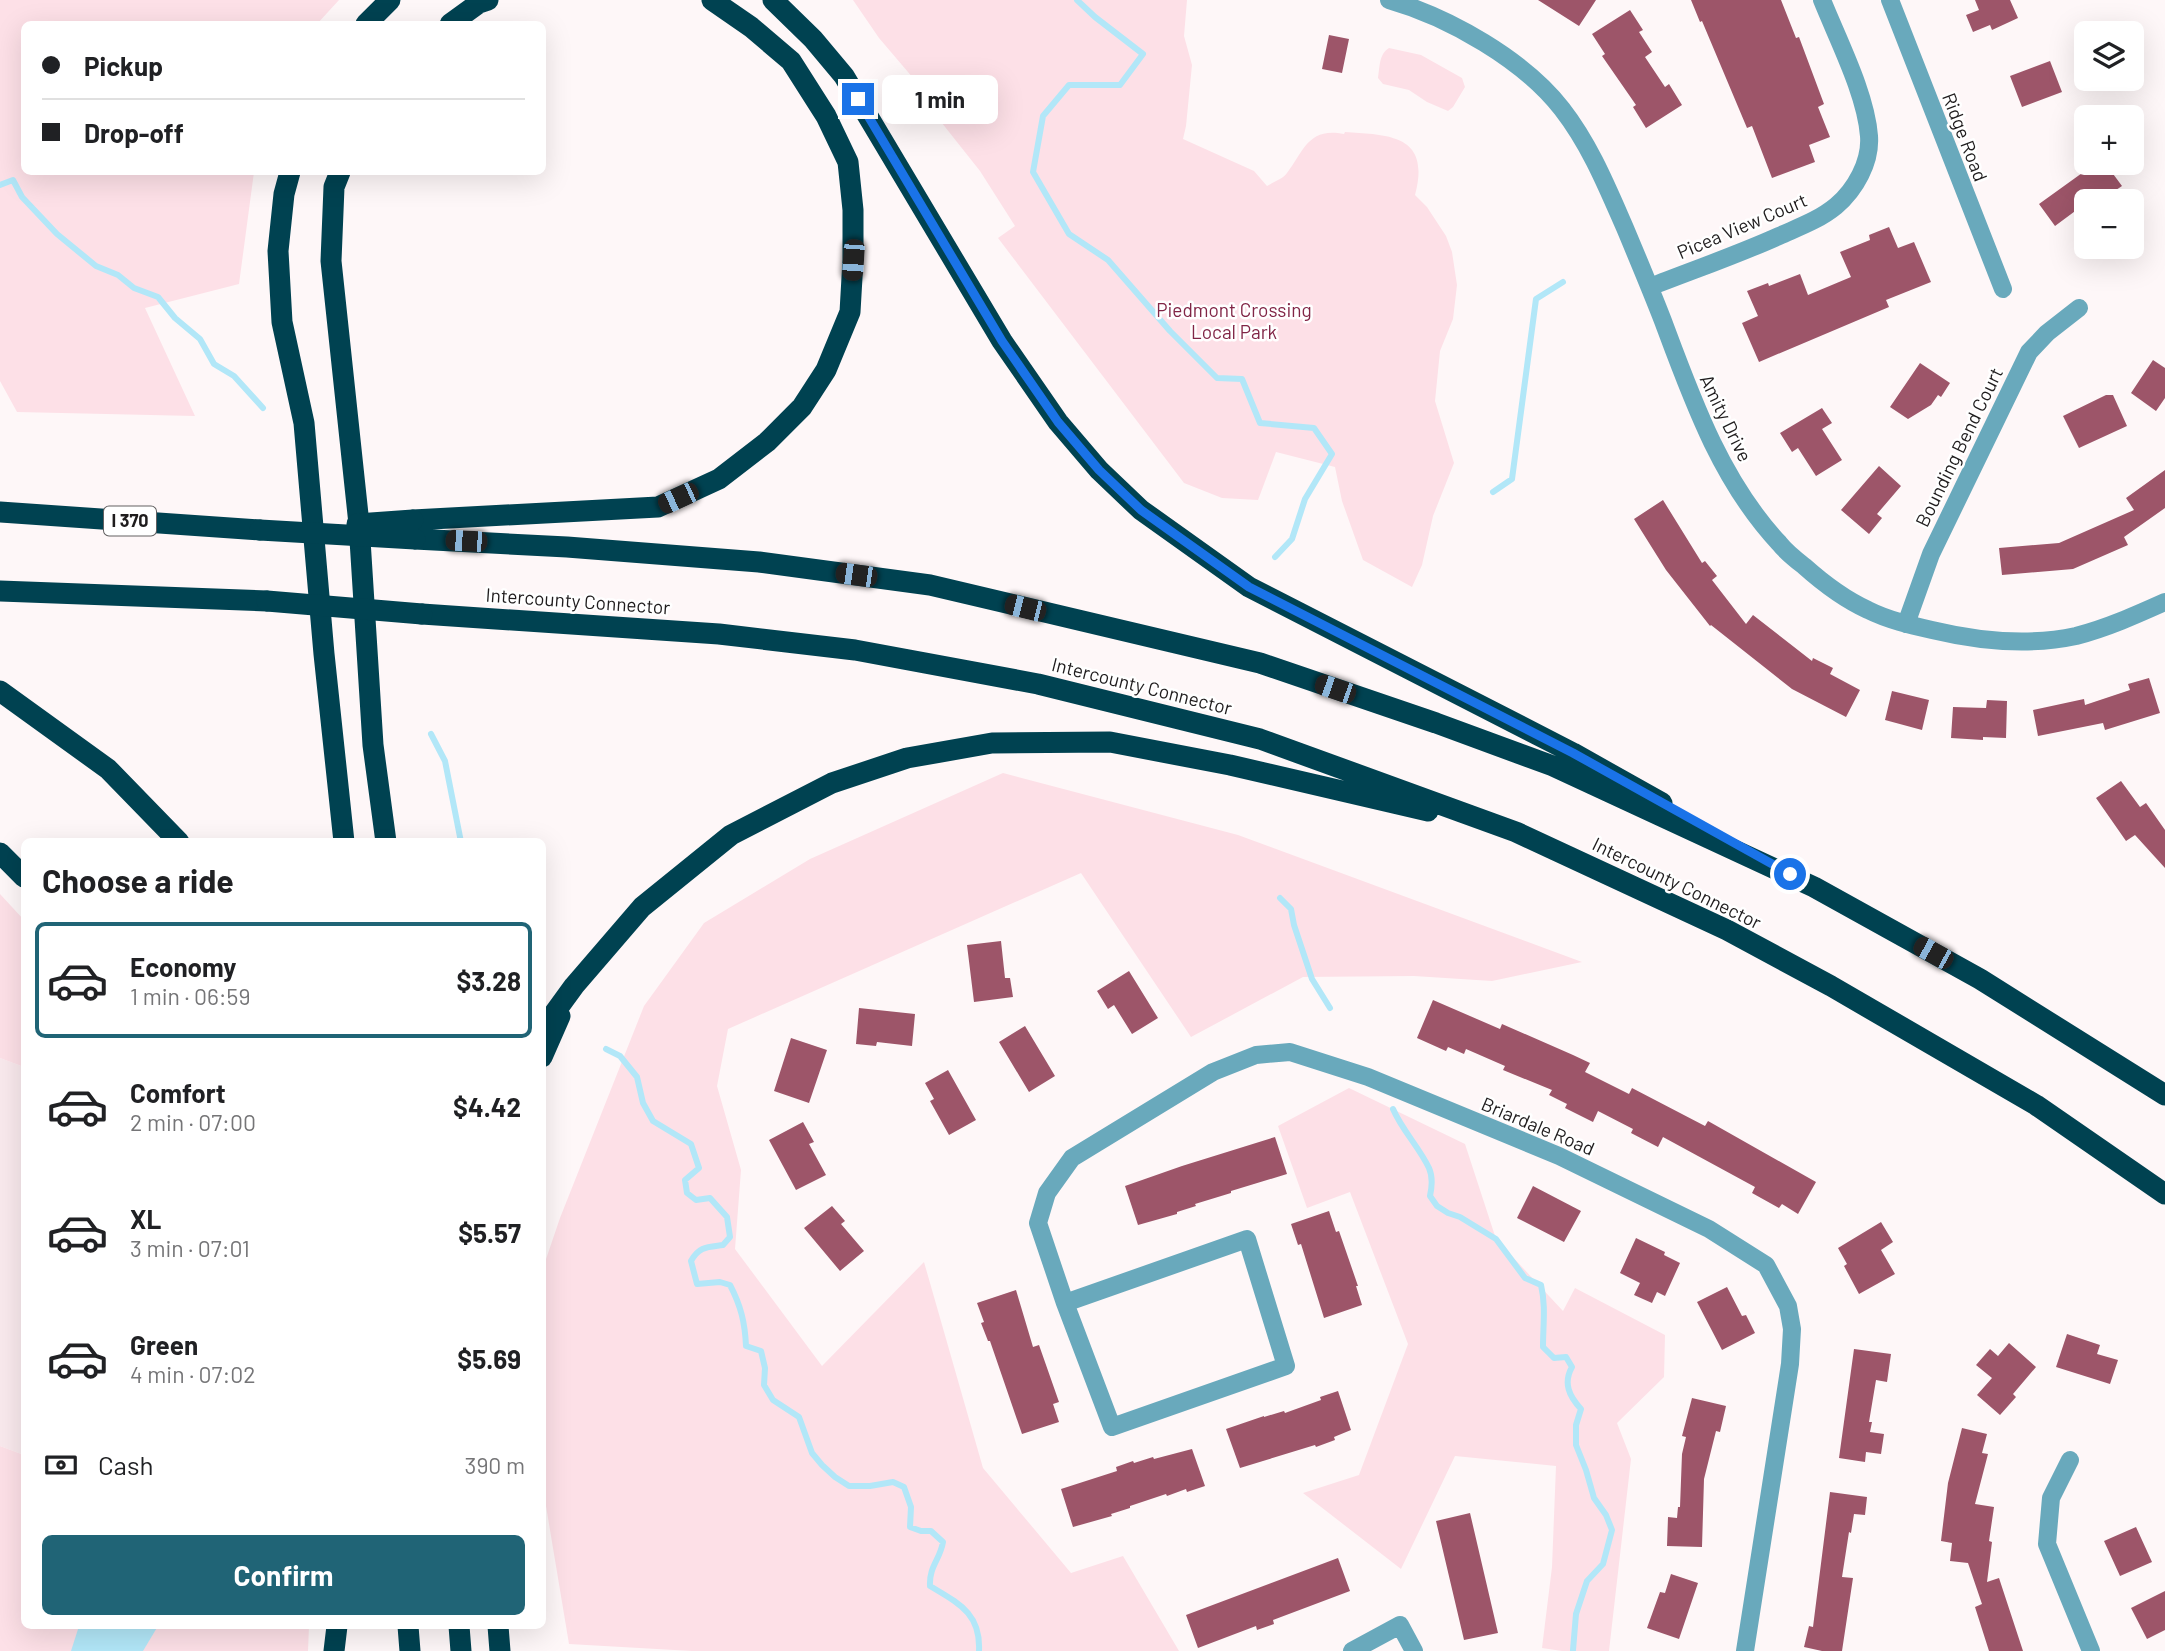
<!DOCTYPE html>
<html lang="en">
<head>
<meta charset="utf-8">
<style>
	:root { --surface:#fff; --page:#f2f2f2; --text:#202124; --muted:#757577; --line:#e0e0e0; --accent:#206476 }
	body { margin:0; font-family:Barlow,sans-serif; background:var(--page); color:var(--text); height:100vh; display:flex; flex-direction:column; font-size:26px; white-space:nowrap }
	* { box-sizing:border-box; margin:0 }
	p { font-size:23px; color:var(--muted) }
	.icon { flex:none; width:38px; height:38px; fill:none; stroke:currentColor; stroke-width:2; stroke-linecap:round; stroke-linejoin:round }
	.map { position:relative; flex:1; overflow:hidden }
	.drawer { position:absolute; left:21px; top:838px; width:525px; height:791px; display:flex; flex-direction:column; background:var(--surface); border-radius:10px; box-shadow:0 7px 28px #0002 }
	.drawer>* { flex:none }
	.hud { position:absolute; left:21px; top:21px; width:525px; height:154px; border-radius:10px; box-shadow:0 7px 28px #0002; display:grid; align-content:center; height:154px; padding:0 21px; background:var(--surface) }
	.tools { position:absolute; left:2074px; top:21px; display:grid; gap:14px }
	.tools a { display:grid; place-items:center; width:70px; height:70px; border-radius:10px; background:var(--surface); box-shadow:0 7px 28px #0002; font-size:35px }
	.end { position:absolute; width:32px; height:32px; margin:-16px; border:9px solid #1a73e8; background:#fff; box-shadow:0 0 0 4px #fff }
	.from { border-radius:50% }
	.bubble { position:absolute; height:49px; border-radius:10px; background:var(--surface); box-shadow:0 7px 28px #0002; font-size:23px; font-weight:700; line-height:49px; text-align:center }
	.car { position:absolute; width:21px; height:42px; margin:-21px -10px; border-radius:9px; box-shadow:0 0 5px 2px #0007; background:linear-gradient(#222 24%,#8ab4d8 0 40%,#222 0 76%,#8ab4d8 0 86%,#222 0) }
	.hud b { display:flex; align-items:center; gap:24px; height:66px; font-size:26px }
	.hud b+b { border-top:2px solid var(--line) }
	.hud i { width:18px; height:18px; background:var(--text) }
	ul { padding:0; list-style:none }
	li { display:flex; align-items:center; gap:21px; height:116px; margin:0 14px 10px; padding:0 7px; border:4px solid transparent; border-radius:10px }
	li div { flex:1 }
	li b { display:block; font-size:26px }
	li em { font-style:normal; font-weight:700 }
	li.current { border-color:var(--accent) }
	li>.icon { width:63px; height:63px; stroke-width:1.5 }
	h2 { padding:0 21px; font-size:32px; line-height:84px }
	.pay { display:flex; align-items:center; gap:18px; height:77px; padding:0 21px; font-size:26px }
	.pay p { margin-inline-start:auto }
	.primary-button { display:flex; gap:14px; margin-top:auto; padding:14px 21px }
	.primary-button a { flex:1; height:80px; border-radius:10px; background:var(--accent); color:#fff; font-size:28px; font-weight:700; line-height:80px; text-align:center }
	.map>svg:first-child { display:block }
	.built { fill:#f9e9ed }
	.green { fill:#fde0e7 }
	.water { fill:#b2e7f8 }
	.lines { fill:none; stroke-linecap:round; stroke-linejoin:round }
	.stream { stroke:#b2e7f8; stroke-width:6 }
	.building { fill:#9d5569 }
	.minor { stroke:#69a9bc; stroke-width:18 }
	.motorway { stroke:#004251; stroke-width:21 }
	.motorway-bridge { stroke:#004251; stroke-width:21 }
	.route { stroke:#1a73e8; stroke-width:9 }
	.labels { text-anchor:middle; stroke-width:5; stroke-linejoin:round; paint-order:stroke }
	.shield { fill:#fff; stroke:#626061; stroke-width:2 }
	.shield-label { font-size:18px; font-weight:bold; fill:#1f1c1d }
	.street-label { font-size:19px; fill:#1f1c1d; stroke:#fff }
	.park-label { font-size:19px; fill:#812546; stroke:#fff }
</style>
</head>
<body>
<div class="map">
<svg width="2165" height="1651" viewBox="0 0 2165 1651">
	<rect width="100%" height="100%" fill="#fef7f8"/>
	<path class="built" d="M0,1058l24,9v388l-24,-9z"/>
	<path class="green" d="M0,0h339l-22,24h-293v148h230l-15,112 -94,24 50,108 -178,-4 -17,-31z
		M853,0h334l-3,36 8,29 -6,61 -3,13 71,32 13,15c6,-4 16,-7 20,-13 17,-22 21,-46 57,-39l1,-2c45,3 86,3 70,63l12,12 19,29 6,16 5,33 -4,34 -13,32 -5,50 19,62 -21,53 -11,49 -10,22 -49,-27 -21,-59 -7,-34 -59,-15 -18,48 -36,-2 -38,-15 -186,-245 17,-12 -35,-55 -50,-63 10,-11 -15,-5 -46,-54z
		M1389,48l32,7 41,23 3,9 -12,20 -5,4 -21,-9 -18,-12 -26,-6 -5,-6c2,-12 1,-24 11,-30z
		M1003,773l235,62 344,127 -90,19 -78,-5 -111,1 -112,60 -110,-164 -353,156 -11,57 24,84 -6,79 87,117 102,-104 59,206 88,105 52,-17 56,95h-487l-123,-7 -26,-156v-220l17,-50 84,-212 60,-83 106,-64z
		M0,894l24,26v147l-24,-9z
		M1349,1088l116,56 31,95 67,72 12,-23 90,47 -1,42 -47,46 14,36 -22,192h-47l-20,-3 10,-81 4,-101 -101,-10 -54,113 -98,-76 56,-18 49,-131 -58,-152 -43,16 -29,-82z
		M0,1446l24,9v171h285l-1,25h-308z"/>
	<path class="water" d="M79,1626h79l-15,25h-72z"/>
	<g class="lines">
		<path class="stream" d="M1077,0l18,17 48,37 -23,31h-51l-26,31 -10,56 36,62 39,26 62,71 47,47 25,1 18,44 54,5 18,26 -27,45 -13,40 -17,18
			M0,185l13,-5 9,17 35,37 39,32 22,9 16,13 24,9 17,21 25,21 14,25 20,12 29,32
			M1493,492l19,-13 24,-180 27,-17
			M431,734l14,27 16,81
			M1280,898l11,11 3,16 18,54 18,29
			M606,1049l14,7 17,21 6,26 10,18 38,23 8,24 -14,12 2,13 9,7 14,-2 17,19 3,20 -7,8c-15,2 -24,1 -32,16l6,23 23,-2 10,3c11,21 15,38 16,61l15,5 4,17 -1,17 9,15 26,17 13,36 10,12 13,12 14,9h21l23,-4 11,5 7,20 -1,20 11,4h10l12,11c-3,18 -14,24 -13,44 28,17 51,27 49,65
			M1393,1109c9,21 26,38 36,59 4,9 3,19 1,28l7,10 11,7 12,4 36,22 29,39 16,7c5,21 2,40 2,62l11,11 12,-1 6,10c-9,16 -3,29 9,42l-5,16v20l10,25 8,28 12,17 6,15 -9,34 -16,17 -11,33 -3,36"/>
	</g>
	<path class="building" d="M1538,0h58l-17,26z
		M1691,0h90l15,38 3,-1 25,67 -6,3 12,30 -21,8 6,17 -43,16 -20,-52 -5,2 -45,-107 -2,1z
		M1975,0h35l8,18 -26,12 -2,-5 -17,7 -7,-17 13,-5z
		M1630,10l13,20 -4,2 13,20 -7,5 20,30 4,-3 13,21 -36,23 -13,-21 3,-2 -34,-49 3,-2 -13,-20z
		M1329,35l20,4 -7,34 -20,-4z
		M2050,61l12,31 -40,15 -12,-31z
		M2096,163h9l17,23 -15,10 -4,-5 -14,10h-3v2l-31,23 -16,-22z
		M1889,227l9,21 16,-6 17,40 -45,18 3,7 -130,55 -17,-39 16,-7 -11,-25 21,-8 1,3 31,-12 8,21 43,-18 -11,-25 30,-12 -1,-5z
		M2153,360l12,8v30l-9,13 -25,-18z
		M1920,363l30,20 -9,14 -3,-2 -7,10 -23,14 -18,-12z
		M2106,395h7l14,31 -48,22 -16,-32z
		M1822,408l10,15 -10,6 20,31 -26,16 -18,-28 -6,4 -12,-19z
		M1879,466l22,20 -24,28 5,4 -13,16 -28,-24z
		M2165,470v38l-41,29 4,8 -55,24 -71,6 -3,-27 60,-5 75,-33 -8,-12z
		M1663,500l39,63 3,-2 12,15 -5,4 34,44 7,-9 59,46 1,-3 20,10 -3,6 30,16 -14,27 -54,-28 -81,-64 -1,1 -44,-56 -32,-51z
		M2149,678l11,35 -55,17 -2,-7 -65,13 -5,-26 51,-11 1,6 45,-15 -2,-6z
		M1892,691l37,9 -7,30 -37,-10z
		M1987,700l20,1 -1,37 -23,-1v3l-32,-2 2,-31 33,1z
		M2121,781l19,26 6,-4 19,27v38l-30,-33 -9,6 -30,-43z
		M1001,941l4,37h5l3,19 -39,5 -7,-57z
		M1129,971l29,47 -26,16 -18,-29 -6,4 -11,-18z
		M1433,1000l67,29 2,-5 71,31 17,8 -5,9 44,22 3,-6 73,38 3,-5 108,61 -18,32 -16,-10 -3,4 -27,-15 3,-6 -92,-50 -5,10 -27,-14 2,-4 -35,-18 -5,11 -28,-14 2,-4 -18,-9 3,-5 -49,-20 2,-4 -39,-17 -2,5 -16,-7 -2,4 -29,-13z
		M859,1008l56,6 -3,32 -35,-4 -1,4 -20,-2z
		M1025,1026l30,50 -26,16 -30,-50z
		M791,1038l36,12 -18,53 -35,-12z
		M948,1070l28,50 -27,15 -19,-34 4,-2 -9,-16z
		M803,1122l11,20 -5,2 17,31 -30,15 -27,-50z
		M1275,1137l12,37 -56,17v2l-36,11 1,2 -19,6v2l-39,11 -13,-39 57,-20z
		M1533,1186l48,25 -17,31 -47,-24z
		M832,1206l13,15 -4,3 23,27 -24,20 -36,-43z
		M1329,1211l7,21 3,-1 19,55h-2l6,19 -38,13 -23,-74 -3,1 -7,-21z
		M1881,1222l12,20 -12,8 14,24 -36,20 -15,-28 3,-2 -9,-16z
		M1636,1238l29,14 -1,3 16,8 -15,33 -8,-4 -5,11 -18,-8 6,-12 -20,-10z
		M1727,1287l15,29 4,-1 9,18 -33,17 -25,-48z
		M1016,1290l17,57 6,-2 20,57 -6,2 6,18 -37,12 -32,-93h-2l-7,-18 3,-1 -7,-19z
		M2067,1334l33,11 -3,9 21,6 -8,24 -54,-17z
		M2009,1343l27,24 -23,27 3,3 -16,18 -23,-20 15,-17 -16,-13 14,-16 8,7z
		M1854,1349l37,5 -4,28 -11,-2 -7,42h3l-2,10 14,2 -3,20 -15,-2 -1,10 -26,-4z
		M1338,1391l13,39 -17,7 1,3 -19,7 -1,-2 -75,23 -14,-39 38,-13v1l20,-6 1,2 36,-13 -1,-3z
		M1692,1398l34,8 -6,26 -4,-1 -12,48 -2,68 -35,-1 1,-29 9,1 1,-11h2l2,-53 4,-17 -4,-1z
		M1962,1428l25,6 -5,19 6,1 -13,50 19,3 -5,34 3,1 -5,40 12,-4 24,73h-34l-14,-44 7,-3 -14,-41 -18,-2 2,-18 -11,-2 7,-58z
		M1192,1449l13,37 -18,6 -1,-3 -19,7 -1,-2 -36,12v2l-19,6 1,2 -39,11 -12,-38 56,-18 -1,-4 17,-6 1,2 19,-6 1,2z
		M1830,1492l37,5 -2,18 -11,-1 -3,19 -2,-1 -7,45 11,1 -11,73h-20l-18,-4 5,-21 4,1z
		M1470,1513l28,120 -34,7 -28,-119z
		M2136,1527l16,35 -32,14 -16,-35z
		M1338,1558l12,33 -77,29 1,4 -17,6 -1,-4 -58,22 -12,-33z
		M1671,1574l27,9 -19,56 -32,-11 13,-36 5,1z
		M2165,1591v39l-18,9 -16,-31z"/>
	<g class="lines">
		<path class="minor" d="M1389,0c60,17 135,60 173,109 28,36 45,78 63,119 13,31 26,62 38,93 29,78 58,160 116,222 7,9 16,16 25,23 19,17 40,33 64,44 20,10 42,15 64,20 46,11 98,16 144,6 31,-8 60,-21 89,-34
			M1890,0l113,289
			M1650,287c43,-17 87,-32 129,-51 20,-9 40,-16 57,-30 19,-16 35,-44 33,-70 -3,-42 -31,-96 -47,-136
			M1906,624l25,-70 98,-202 18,-19 32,-25
			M1065,1303l182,-64 39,127 -174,61 -47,-124 -27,-80 9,-30 25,-35 141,-86 43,-17 34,-3 78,25 191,79 150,73 57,36 22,41 4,23 -2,35 -45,287
			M2070,1460l-19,38 -4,46 44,107
			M1352,1651l48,-26 14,26"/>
		<path class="motorway" d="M773,0l40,39 31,37 158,265 56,81 41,48 42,40 108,77 324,166 89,50
			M366,24l24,-24
			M450,24l29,-21 9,-3
			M290,172l-6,22 -6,57 4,71 22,101 20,231 20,188
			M340,172l-6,15 -3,74 28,263 14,221 13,97
			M0,512l260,18
			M413,520l245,-13 61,-28 48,-37 35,-35 24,-37 24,-58 3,-52v-50l-5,-48 -22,-46 -35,-55 -40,-34 -39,-27
			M415,539l152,8 192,15 171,23 330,78 176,60 117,43 261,121 166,92 185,116
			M0,591l267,10
			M422,614l297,20 136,16 183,34 222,55 256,93 211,98 104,56 205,119 129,89
			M0,691l108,78 71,73
			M0,853l24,24
			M542,1030l32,-44 68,-79 89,-72 101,-52 75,-25 85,-15 118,-1 120,23 198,46
			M542,1057l18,-41
			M408,1626l2,25
			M459,1626l2,25
			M498,1626l2,25
			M334,1651l3,-25"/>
		<path class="motorway-bridge" d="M357,524l56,-4
			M260,530l155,9
			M267,601l155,13"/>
	</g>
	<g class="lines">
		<path class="route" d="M858,99l144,242 56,81 41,48 42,40 108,77 324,166 217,121"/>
	</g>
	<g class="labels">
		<rect class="shield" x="104" y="506.5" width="52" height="29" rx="5"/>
		<g class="shield-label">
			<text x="130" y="527">I 370</text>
		</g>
		<g class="street-label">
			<text transform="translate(1965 137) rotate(69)" y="7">Ridge Road</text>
			<text transform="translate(1742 226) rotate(-23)" y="7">Picea View Court</text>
			<text transform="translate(1726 418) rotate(64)" y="7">Amity Drive</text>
			<text transform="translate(1959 447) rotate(-64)" y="7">Bounding Bend Court</text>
			<text transform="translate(578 601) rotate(4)" y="7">Intercounty Connector</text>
			<text transform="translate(1142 686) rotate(14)" y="7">Intercounty Connector</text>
			<text transform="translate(1677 883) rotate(26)" y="7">Intercounty Connector</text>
			<text transform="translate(1538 1126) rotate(23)" y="7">Briardale Road</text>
		</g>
		<g class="park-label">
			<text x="1234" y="317">Piedmont Crossing<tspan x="1234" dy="22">Local Park</tspan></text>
		</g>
	</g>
</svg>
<div class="tools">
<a><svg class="icon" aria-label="layers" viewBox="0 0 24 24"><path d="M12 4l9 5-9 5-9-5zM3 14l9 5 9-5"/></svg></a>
<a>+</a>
<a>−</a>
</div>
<i class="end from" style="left:1790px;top:874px"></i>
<i class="end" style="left:858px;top:99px"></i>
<div class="bubble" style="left:882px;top:75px;width:116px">1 min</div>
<i class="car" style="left:853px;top:260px;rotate:184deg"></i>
<i class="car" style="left:678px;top:498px;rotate:245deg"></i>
<i class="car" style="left:466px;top:541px;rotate:273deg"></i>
<i class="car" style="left:856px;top:575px;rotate:278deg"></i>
<i class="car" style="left:1025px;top:608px;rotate:284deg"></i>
<i class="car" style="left:1335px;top:689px;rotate:289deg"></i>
<i class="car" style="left:1933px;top:953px;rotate:299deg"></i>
<div class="hud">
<b><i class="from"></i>Pickup</b>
<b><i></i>Drop-off</b>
</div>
<section class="drawer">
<h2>Choose a ride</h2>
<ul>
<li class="current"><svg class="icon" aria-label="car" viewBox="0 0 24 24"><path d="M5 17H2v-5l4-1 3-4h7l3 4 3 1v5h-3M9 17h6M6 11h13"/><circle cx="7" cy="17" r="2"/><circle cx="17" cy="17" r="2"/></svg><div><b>Economy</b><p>1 min · 06:59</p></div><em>$3.28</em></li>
<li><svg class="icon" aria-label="car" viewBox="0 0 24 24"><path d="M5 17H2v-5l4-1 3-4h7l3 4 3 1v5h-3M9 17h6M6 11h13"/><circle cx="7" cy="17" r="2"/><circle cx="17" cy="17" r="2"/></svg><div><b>Comfort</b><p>2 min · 07:00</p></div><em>$4.42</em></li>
<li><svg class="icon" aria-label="car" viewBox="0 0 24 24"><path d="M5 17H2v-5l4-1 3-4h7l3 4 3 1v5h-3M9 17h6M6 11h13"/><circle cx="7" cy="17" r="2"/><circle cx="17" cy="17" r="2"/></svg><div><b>XL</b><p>3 min · 07:01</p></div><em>$5.57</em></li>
<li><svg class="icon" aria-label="car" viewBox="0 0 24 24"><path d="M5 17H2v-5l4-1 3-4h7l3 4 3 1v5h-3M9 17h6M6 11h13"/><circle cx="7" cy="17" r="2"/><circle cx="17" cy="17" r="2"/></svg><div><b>Green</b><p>4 min · 07:02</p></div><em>$5.69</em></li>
</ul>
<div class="pay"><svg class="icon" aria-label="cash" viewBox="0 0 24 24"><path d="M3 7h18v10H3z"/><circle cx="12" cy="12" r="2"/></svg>Cash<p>390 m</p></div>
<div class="primary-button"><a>Confirm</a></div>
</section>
</div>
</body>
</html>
